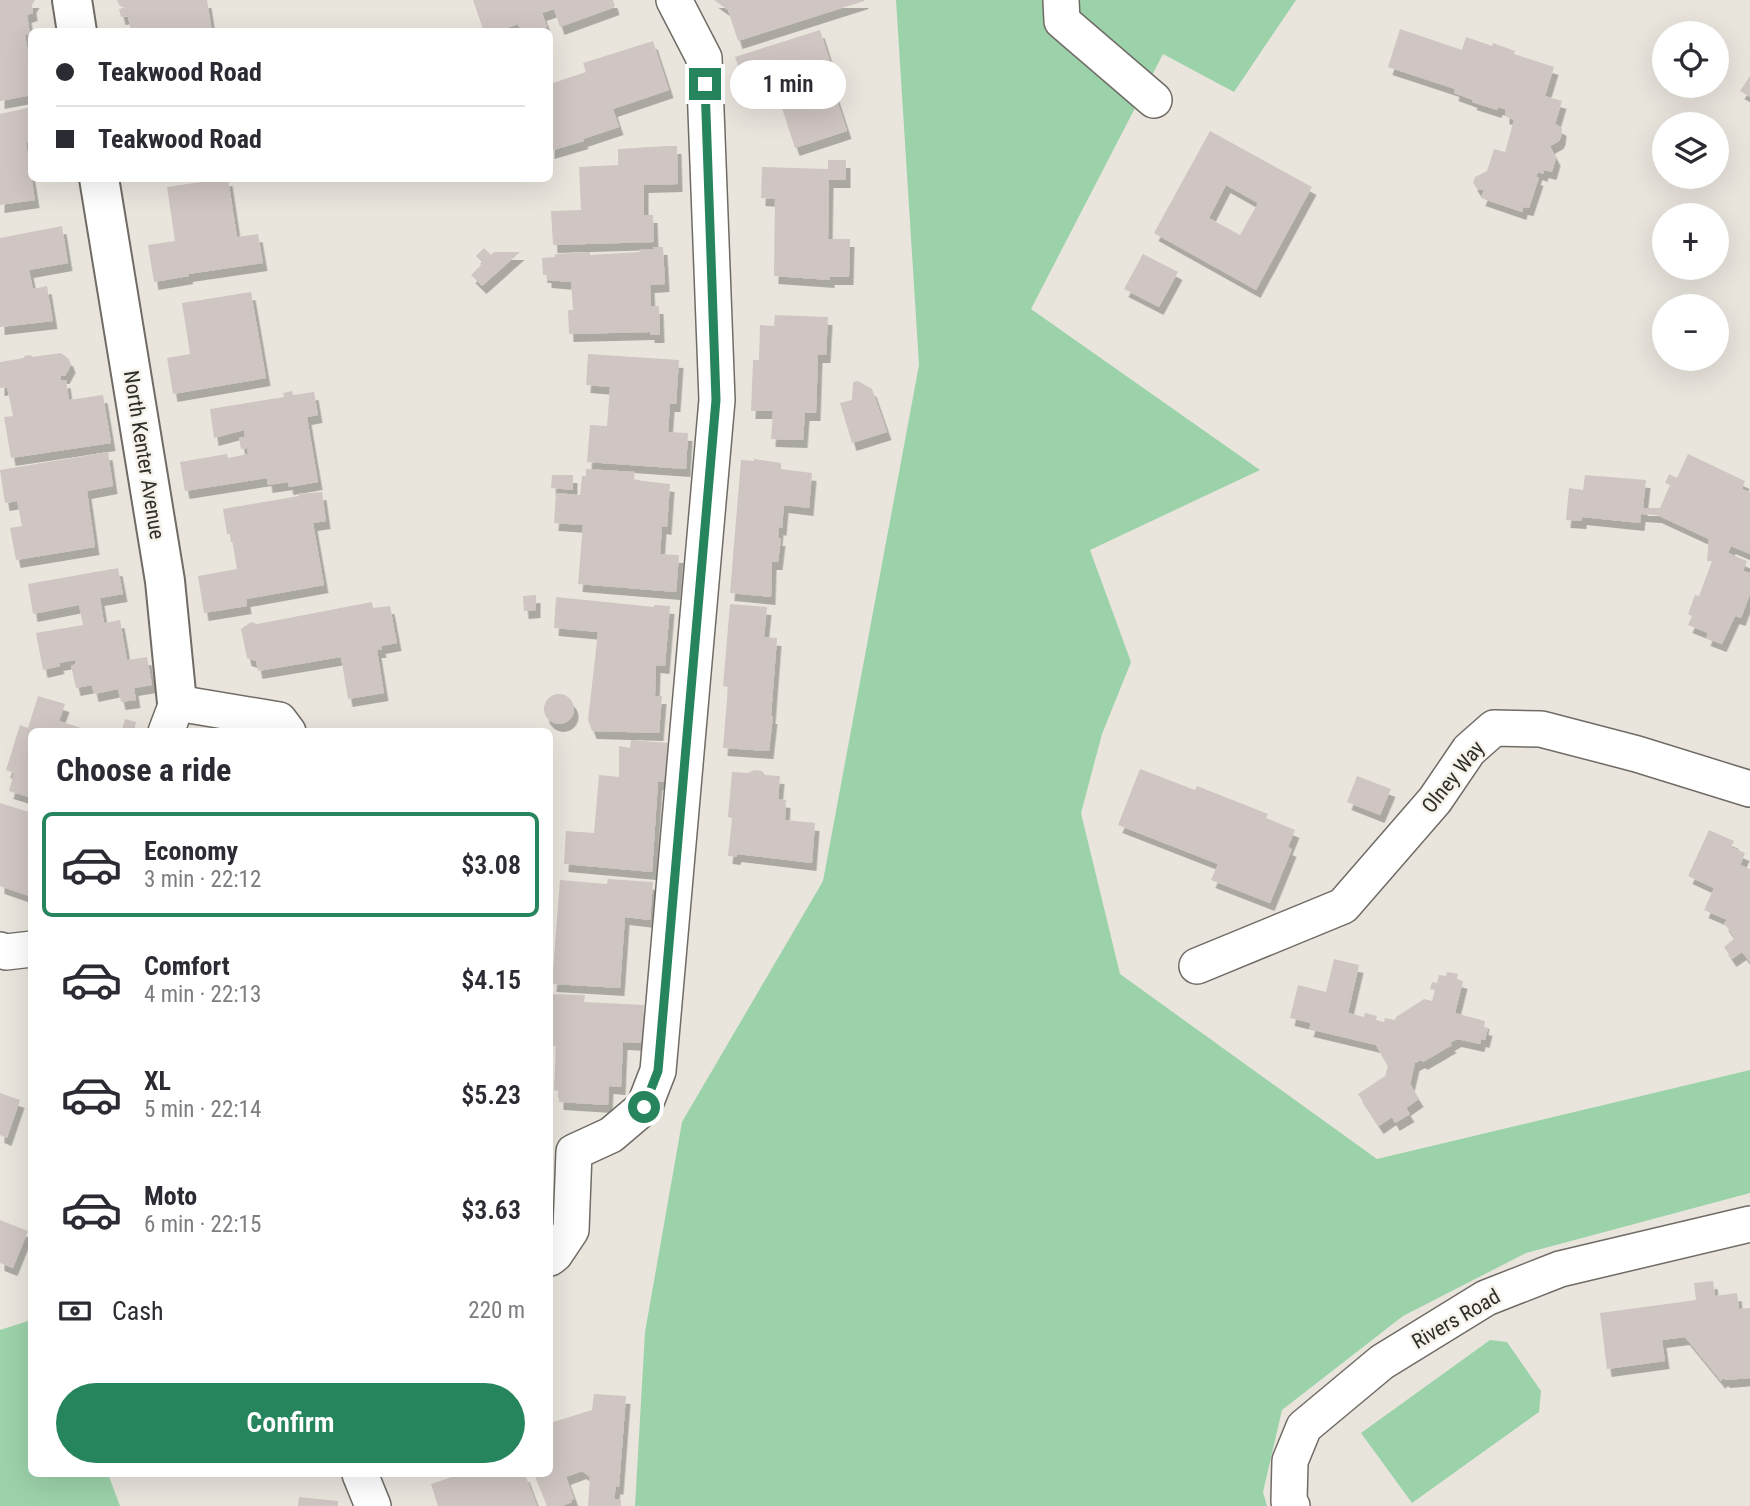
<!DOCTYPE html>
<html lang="en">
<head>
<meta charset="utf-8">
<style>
	:root { --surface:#fff; --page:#f2f2f3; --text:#2b2b33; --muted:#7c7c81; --line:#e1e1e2; --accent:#26855d }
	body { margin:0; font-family:"Roboto Condensed",sans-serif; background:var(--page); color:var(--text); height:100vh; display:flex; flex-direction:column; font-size:26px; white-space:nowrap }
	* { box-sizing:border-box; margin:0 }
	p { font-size:23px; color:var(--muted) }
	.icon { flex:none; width:38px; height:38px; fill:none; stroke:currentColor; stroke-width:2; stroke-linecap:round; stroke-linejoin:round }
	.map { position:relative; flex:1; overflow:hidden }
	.details { position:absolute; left:28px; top:728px; width:525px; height:749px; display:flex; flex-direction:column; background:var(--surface); border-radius:10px; box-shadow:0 7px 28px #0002 }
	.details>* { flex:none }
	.top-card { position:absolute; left:28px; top:28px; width:525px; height:154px; border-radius:10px; box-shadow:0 7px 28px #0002; display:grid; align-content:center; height:154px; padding:0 28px; background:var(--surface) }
	.fabs { position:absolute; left:1652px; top:21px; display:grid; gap:14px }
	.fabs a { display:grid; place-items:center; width:77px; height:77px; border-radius:50%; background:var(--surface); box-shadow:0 7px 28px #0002; font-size:35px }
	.end { position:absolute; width:32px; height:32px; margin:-16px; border:9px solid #26855d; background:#fff; box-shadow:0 0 0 4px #fff }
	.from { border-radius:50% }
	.bubble { position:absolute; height:49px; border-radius:24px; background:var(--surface); box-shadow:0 7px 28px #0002; font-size:23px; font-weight:600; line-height:49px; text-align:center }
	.top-card b { display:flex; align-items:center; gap:24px; height:66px; font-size:26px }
	.top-card b+b { border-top:2px solid var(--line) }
	.top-card i { width:18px; height:18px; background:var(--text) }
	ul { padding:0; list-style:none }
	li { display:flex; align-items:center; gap:21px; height:105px; margin:0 14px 10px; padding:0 14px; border:4px solid transparent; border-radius:10px }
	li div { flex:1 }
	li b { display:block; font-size:26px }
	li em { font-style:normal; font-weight:600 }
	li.on { border-color:var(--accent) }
	li>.icon { width:63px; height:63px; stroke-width:1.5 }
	h2 { padding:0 28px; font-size:32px; line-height:84px }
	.pay { display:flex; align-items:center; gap:18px; height:77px; padding:0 28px; font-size:26px }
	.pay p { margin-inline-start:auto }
	.primary-button { display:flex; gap:14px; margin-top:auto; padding:14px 28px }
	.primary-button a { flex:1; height:80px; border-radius:42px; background:var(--accent); color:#fff; font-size:28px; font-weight:600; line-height:80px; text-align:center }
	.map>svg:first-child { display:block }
	.green { fill:#9cd2aa }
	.building { fill:#cfc5c2; fill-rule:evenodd; filter:url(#shadow) }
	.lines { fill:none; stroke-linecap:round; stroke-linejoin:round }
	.street-casing { stroke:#706c65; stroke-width:38 }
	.secondary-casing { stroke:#706c65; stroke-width:42 }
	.street { stroke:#fff; stroke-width:35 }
	.secondary { stroke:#fff; stroke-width:38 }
	.route { stroke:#26855d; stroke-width:9 }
	.labels { text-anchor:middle; stroke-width:5; stroke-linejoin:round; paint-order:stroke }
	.street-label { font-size:21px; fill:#2f2e2b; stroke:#f6f2ea }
</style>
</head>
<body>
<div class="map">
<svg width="1750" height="1506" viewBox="0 0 1750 1506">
	<defs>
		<filter id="shadow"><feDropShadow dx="4.5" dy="8" stdDeviation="0" flood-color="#0004"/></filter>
	</defs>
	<rect width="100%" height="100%" fill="#e9e5dd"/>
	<path class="green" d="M896,0h400l-62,92 -71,-38 -132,255 229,161 -170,80 41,112 -29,72 -21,79 39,161 257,185 373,-89v123l-224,60 -123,63 -121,94 -19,82 4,14h-632l10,-174 37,-210 141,-241 96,-516z
		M31,1320l1,154h76l12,32h-120v-176z
		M1490,1340l17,2 34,49 -2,21 -127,91 -51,-70z"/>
	<path class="building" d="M0,0h35l-3,5 1,8 -6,2 3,19 -5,1 4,23h3v37l-32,6z
		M117,0h90l5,32h-81l-3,-16 -7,1 -2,-8 6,-1 -5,-2z
		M473,0h140l2,7 -55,20 -6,-18 -12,4 5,14 -11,5h-15l-3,-8 -21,8h-13z
		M714,0h150v1l-126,40 -10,-31z
		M1400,29l62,21 4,-13 26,9 1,-3 22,8 -1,3 40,13 -9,29 17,5 -7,23 7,4 -1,9 -2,4 -9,5 6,12 -4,14 -8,-2 -1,4 -5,-2 -2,5 3,1 -10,30 -6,-1 -1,5 -41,-14 3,-8 -7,-1 -4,-6 2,-6 12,-6 7,-22 11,3 9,-32 -9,-4v-7l-7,-2 -1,3 -25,-8 1,-2 -19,-7 1,-4 -67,-22z
		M820,30l18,57 -5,1 14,43 -52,17 -15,-46 13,-4 -6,-19 -40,13 -12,-35z
		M653,41l16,49 -56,19 6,18 -36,12 1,2 -34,10v-67l36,-12 -3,-9z
		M1750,76v21l-10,-6z
		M32,107v35l-6,1 9,57 -35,5v-91z
		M1210,131l102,56 -56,103 -102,-57zM1226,185l32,18 -18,32 -31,-17z
		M666,146h11l1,38 -34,1v30h9l1,27 -101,3 -2,-34 30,-1 -2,-43 39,-2v-16z
		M828,160h18v20h-17l-1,59h22l-1,38h-19v3l-56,-4 1,-77 -14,-1 1,-31 66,2z
		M228,178l9,59 21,-3 5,29 -75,11 1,2 -35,6 -6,-37 27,-4 -8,-54z
		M62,226l6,37 -39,7 4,19 14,-3 6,35 -53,6v-89z
		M653,247h10l2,37 -15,1 1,21h8l1,29h-10v-3l-81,2 -1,-24h5l-2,-28 -24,-2v-5h-4l-1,-17 13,-1v-3l35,-2v3l50,-3 -1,-2 14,-1z
		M484,248l7,7 3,-3h26l-38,34 -11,-11 12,-12 -7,-7z
		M1143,254l35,18 -19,35 -35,-18z
		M251,292l15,86 -93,16 -6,-36 23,-4 -8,-51z
		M775,315l53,2 -2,38h-8l-2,58h-11l-2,27 -32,-1 2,-28h-22l2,-51h6l1,-35 14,1z
		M61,353l8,6 2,6 -6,11h-4v5l5,-1 3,20 34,-5 8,48 -100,15 -7,-41 9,-1 -6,-29 -7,1v-26l24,-4v-2l7,-1 1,2z
		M588,354l91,6 -3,44h-6l-2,28 20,1 -2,36 -99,-7 3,-37 17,1 3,-39 -24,-2z
		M858,381l14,8 15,43 -35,11 -12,-40 12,-3 1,-18z
		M292,391l1,4 21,-3 4,23 -11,2 11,65 -29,5 -1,-5 -20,3 -1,-7 -82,13 -5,-29 47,-8 1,4 20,-4 -1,-6 -6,1 -2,-11 6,-1 -1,-7 -30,8 -4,-29 74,-12 -1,-4z
		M108,452l5,34 -26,5 8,56 -79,13 -6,-32 12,-2 -5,-25 -12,2 -5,-33z
		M1688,454l57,27 -3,8 8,3v62l-19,-8 -3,7 19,8 -4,10 7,2v21l-9,24 -6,-2 -13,28 -16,-6 2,-5 -20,-8 4,-9 -4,-2 7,-19 4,1 13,-35h-5l2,-22 -52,-24 -16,-1 -1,9 -58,-6v4l-16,-1 3,-32 14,2 2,-15 61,5 -3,28h17l10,-23 -5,-2 4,-9 8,4z
		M754,459l27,4v6l31,4 -3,35 -25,-3 -2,23 -3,-1 -1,11h3l-3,24h-6l-1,35 -41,-4 11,-133 13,1z
		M586,469l49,3 -1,8 36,4 -3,43 -5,-1 -2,28 19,1 -3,37 -98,-8 5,-59 -29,-2 2,-30 24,2 2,-19h4z
		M552,475h21v15l-22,-2z
		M322,492l4,29 -13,2 11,62 -78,14 1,7 -43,7 -6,-37 39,-7 -6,-35h-4l-4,-25 76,-13 -1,-2z
		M118,568l5,26 -23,4 4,25 16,-3 7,40 20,-3 5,28 -18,3 2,12 -15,2 -3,-13 -24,5 -2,-9 -16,3 -5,-22 4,-2v-4l-16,3 1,3 -17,4 -7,-37 47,-8 -4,-20 -46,9 -5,-30z
		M536,595v15l-12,1 -1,-15z
		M556,597l98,10v-2l16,1 -5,60 -9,-1 -1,31h7l-3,37 -67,-2 -4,-11 10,-88 -44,-4z
		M372,602l1,6 17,-2 7,37 -16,3 1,4h-5l7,43 -36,6 -7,-42 -83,14 -2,-10 -9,-3 -6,-29 10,-7 6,2z
		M730,604l37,3 -3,30 13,1 -6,78h2l-4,35 -46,-3 5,-61 -5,-1z
		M544 709a15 15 0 1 1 30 0a15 15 0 1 1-30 0Z
		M38,696l27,8 -6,17 32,10 -59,1v66l-23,-7 5,-18 -8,-3 14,-45 8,3z
		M125,719l11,3 -2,10h-13z
		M631,740l37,3 -3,39h-7l-6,90 -88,-8 2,-33 28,2 5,-58 20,2v-31l11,2z
		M1140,769l55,21 2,-4 71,28 -2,4 29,12 -7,17 4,2 -22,54 -59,-23 7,-16 -100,-39z
		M754,770l8,1 3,4 15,1 -2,23 8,1 -1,20 30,3 -3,40 -75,-9 -1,3 -8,-1 4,-38 -4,-1 4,-45 16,1z
		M1357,776l34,13 -11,26 -33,-13z
		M0,803l32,10v26l-5,15 5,1v42l-32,-11z
		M1709,830l25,11 -3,6 14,6 -5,12 10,4v93l-8,-10 -10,7 -8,-12 11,-9 -11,-15 6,-5 -3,2 -23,-10 10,-22 -26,-12z
		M608,879l45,3 -3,38 -25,-3 -5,71 -68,-4 8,-104 47,4z
		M1334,959l25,6 -11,48 16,4 1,-4 12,3 -1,4 8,2 1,-4 10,2 1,-3 28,-18 8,2 3,-11 -5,-1 2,-7 5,1 2,-8 7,1 1,-4 11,2 -1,5 6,2 -8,32 30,8 -1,6 4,1 -3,12 -4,-1 -1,5 -23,-5 -7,4 2,2 -29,17 -2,-2 -6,3 -5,21 9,15 -13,9 4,6 -15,9 -3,-6 -13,9 -21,-32 27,-18 3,-10 -12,-21 -67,-16 2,-6 -21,-5 8,-33 28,7z
		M550,994l35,1 -1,7 60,3 -2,38 -19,-1 -2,45 -12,-1 -1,19 -49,-3v-11l-5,-1 2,-44h-5l1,-28h-2z
		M0,1093l20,7 -13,38 -7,-3z
		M0,1220l28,11 -15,37 -13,-5z
		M1713,1281l2,15 22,-3 2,16 11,-1v70l-24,2 -3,-2 -2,3 -36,-44 -23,3 3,21 -58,8 -7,-56 96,-13 -2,-17z
		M594,1394l32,2 -7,91 -3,-1 -2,13 7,1v6h-33l2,-29 -8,-6 -16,6 8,22 -3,1 1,2 -10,4h-15l-13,-32h16v-51l42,-13z
		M461,1474h64l12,32h-99l-7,-22z
		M299,1497l39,4v5h-40z"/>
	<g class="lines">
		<defs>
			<path id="street" d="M1061,0l1,21 92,79
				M166,732l11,-29 102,17 9,12
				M0,950l6,2 26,-3
				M1197,966l146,-60 92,-106 34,-50 25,-22 47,1 96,25 113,35
				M550,1258l5,-4 16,-24 3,-78 37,-17 33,-28 14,-36 59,-671 -13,-342 -30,-58
				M360,1474l13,32
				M1292,1506l-3,-5 1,-40 14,-34 78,-65 104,-64 74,-29 190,-45"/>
			<path id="secondary" d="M72,0l5,32
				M99,178l66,403 12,122"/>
		</defs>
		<use href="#street" class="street-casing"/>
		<use href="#secondary" class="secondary-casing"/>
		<use href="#street" class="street"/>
		<use href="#secondary" class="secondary"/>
	</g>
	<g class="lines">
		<path class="route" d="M644,1107l14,-36 58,-671 -11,-316"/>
	</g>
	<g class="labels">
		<g class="street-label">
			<text transform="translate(144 455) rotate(81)" y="7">North Kenter Avenue</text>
			<text transform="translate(1453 777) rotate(-51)" y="7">Olney Way</text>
			<text transform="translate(1456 1319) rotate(-30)" y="7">Rivers Road</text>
		</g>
	</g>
</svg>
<div class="fabs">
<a><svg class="icon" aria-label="locate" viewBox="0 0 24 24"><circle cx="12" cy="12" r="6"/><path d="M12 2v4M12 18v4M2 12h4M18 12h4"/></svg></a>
<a><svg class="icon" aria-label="layers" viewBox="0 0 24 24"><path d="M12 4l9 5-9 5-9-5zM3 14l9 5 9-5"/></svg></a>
<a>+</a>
<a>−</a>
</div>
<i class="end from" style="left:644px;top:1107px"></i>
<i class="end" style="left:705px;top:84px"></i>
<div class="bubble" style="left:730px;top:60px;width:116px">1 min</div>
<div class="top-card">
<b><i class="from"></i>Teakwood Road</b>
<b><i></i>Teakwood Road</b>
</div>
<section class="details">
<h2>Choose a ride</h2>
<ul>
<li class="on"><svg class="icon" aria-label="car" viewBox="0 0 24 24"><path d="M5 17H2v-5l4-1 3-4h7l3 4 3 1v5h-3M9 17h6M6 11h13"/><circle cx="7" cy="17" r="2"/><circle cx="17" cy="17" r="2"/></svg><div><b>Economy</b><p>3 min · 22:12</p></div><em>$3.08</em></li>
<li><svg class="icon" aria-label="car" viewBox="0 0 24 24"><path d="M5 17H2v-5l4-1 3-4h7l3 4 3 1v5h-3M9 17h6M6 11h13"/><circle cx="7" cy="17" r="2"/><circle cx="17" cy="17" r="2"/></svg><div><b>Comfort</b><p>4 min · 22:13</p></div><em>$4.15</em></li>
<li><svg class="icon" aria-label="car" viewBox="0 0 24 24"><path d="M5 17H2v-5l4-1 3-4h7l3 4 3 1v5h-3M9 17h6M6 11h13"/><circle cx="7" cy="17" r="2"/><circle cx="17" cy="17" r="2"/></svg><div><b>XL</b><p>5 min · 22:14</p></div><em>$5.23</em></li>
<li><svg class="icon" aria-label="car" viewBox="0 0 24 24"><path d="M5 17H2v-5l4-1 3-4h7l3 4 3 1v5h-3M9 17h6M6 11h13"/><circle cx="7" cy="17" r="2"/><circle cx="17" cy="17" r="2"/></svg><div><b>Moto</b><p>6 min · 22:15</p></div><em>$3.63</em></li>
</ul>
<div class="pay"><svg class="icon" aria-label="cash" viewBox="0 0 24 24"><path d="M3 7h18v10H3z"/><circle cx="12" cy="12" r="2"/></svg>Cash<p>220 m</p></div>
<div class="primary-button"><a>Confirm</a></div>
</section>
</div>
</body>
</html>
